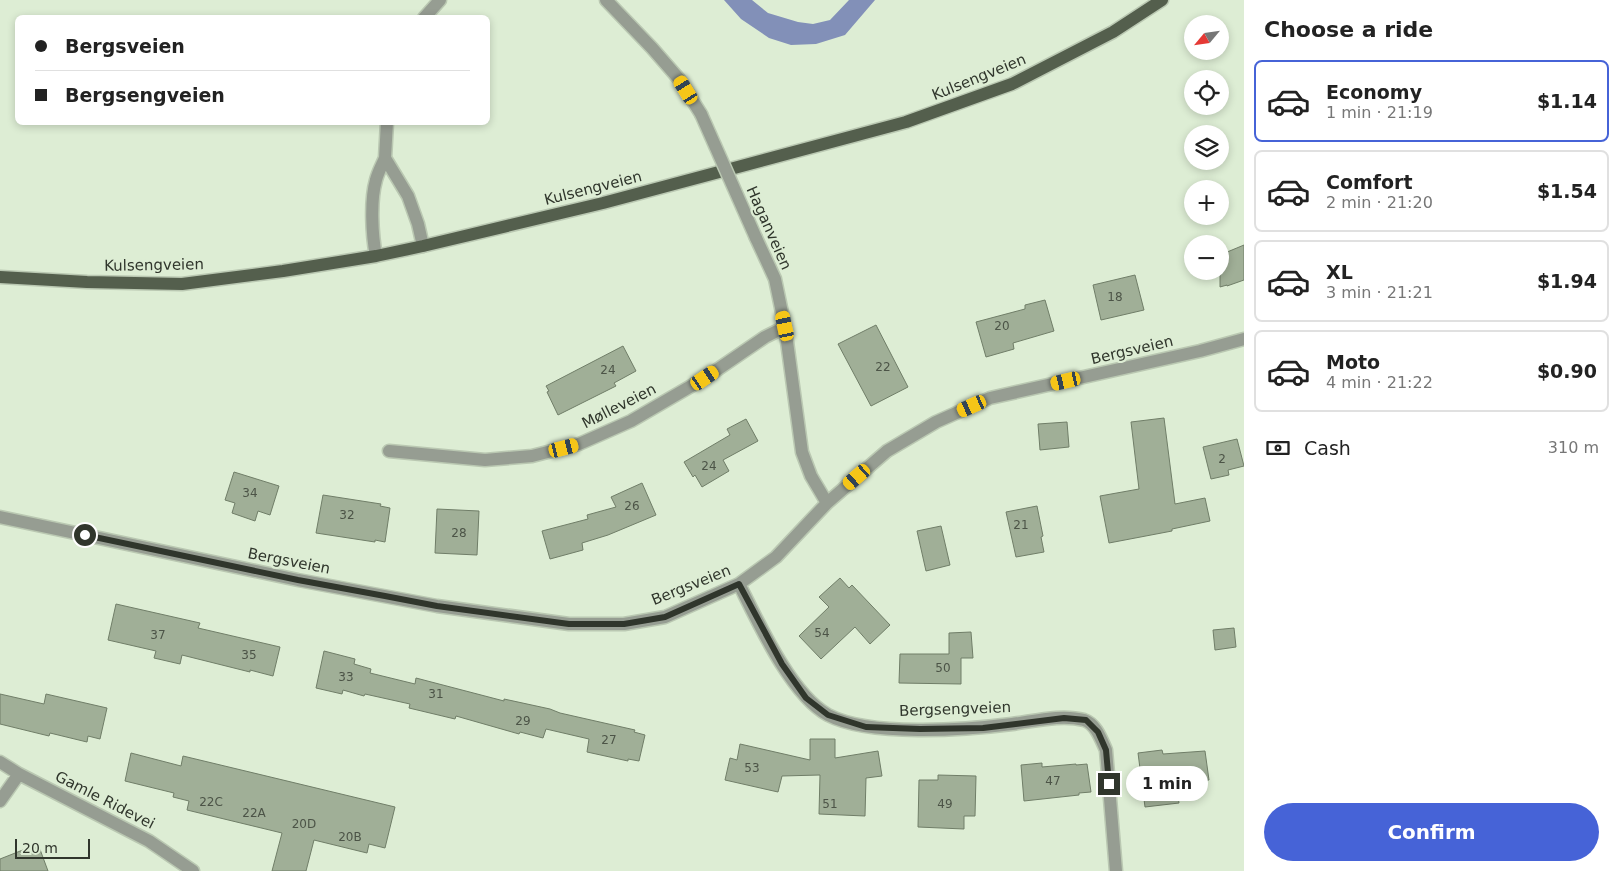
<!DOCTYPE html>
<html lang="en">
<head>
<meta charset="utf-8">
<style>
	:root { --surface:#fff; --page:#f2f2f2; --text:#222; --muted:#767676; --line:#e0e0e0; --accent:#4663d7 }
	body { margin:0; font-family:"DejaVu Sans",sans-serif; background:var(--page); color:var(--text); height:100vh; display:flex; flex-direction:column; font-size:19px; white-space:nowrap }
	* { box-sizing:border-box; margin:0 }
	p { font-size:16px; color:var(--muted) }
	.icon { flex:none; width:28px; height:28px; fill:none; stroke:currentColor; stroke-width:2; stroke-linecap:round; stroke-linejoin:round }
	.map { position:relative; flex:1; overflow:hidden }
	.details { display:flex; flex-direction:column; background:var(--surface); width:375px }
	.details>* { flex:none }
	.guide { position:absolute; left:15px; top:15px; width:475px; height:110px; border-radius:8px; box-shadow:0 2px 8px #0003; display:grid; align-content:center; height:110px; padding:0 20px; background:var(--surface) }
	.needle { width:32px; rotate:241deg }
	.fabs { position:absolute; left:1184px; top:15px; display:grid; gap:10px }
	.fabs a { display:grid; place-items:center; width:45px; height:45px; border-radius:50%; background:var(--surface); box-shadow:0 2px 8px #0003; font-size:25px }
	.scale { position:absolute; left:15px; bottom:12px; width:75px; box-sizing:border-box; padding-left:5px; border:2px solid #30362c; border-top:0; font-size:14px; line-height:18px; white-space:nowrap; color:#30362c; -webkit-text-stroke:4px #ddedd4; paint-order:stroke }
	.end { position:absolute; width:22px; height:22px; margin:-11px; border:6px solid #30362c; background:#fff; box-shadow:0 0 0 2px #fff }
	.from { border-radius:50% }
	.bubble { position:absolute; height:35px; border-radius:18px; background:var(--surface); box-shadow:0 2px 8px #0003; font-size:16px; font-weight:800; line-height:35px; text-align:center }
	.car { position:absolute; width:15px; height:30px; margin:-15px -8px; border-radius:6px; box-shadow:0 0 4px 1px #0007; background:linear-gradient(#f5c518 24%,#345 0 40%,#f5c518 0 76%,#345 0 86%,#f5c518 0) }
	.guide b { display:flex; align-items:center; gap:18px; height:48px; font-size:19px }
	.guide b+b { border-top:1px solid var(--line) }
	.guide i { width:12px; height:12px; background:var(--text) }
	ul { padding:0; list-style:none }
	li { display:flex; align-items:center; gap:15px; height:82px; margin:0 10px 8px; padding:0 10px; border:2px solid var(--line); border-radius:8px }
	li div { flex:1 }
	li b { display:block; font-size:19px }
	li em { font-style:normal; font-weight:800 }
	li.on { border-color:var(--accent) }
	li>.icon { width:45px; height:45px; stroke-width:1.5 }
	h2 { padding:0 20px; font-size:22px; line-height:60px }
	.pay { display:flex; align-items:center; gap:12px; height:55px; padding:0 20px; font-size:19px }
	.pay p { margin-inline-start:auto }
	.primary-button { display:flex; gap:10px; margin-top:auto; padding:10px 20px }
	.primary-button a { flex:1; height:58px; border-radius:30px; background:var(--accent); color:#fff; font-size:20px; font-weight:800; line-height:58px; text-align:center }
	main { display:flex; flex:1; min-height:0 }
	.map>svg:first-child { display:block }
	.water { fill:#8290b8 }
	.building { fill:#a0af97; stroke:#707e68 }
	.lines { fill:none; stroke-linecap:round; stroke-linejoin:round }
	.minor-casing { stroke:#bac8b2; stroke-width:15 }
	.major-casing { stroke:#bac8b2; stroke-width:15 }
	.minor { stroke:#969d92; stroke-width:12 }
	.major { stroke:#545f4d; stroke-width:12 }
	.minor-bridge-casing { stroke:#bac8b2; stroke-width:15; stroke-linecap:butt }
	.minor-bridge { stroke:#969d92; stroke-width:12 }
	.route { stroke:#30362c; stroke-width:6 }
	.labels { text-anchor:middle; stroke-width:4.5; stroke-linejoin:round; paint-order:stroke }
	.number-label { font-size:12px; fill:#4c5447 }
	.street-label { font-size:15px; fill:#30362c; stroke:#ddedd4 }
</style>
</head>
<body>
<main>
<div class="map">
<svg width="1244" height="871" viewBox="0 0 1244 871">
	<rect width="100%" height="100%" fill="#ddedd4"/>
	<path class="water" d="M724,0h28l16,13 30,9 15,2 17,-4 19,-20h26l-30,35 -29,9 -25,1 -22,-7 -28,-19z"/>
	<path class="building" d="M1244,245v35l-17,6v-1l-7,2v-32z
		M1135,275l9,35 -43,10 -8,-35z
		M1045,300l9,31 -41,12 1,6 -28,8 -10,-35 49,-13v-4z
		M876,325l32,62 -37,19 -33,-62z
		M623,346l13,25 -22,12 2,3 -58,29 -11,-23 2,-1 -3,-5z
		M1164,418l11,86 30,-6 5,23 -38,8v2l-63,12 -9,-47 39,-7 -8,-67z
		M746,419l12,22 -35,19 6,11 -27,16 -7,-12 -2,2 -9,-15 46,-27 -3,-6z
		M1067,422l2,25 -29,3 -2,-26z
		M1237,439l7,27 -16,4 1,5 -18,4 -8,-32z
		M234,472l45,14 -9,29 -12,-4 -3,10 -23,-8 3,-10 -10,-3z
		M642,483l14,32 -48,20 -26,8 1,7 -33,9 -8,-28 46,-12 -1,-4 29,-8 -5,-10z
		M323,495l58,9 -1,2 10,2 -5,34 -10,-2v2l-59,-9z
		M1037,506l6,30 -2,1 3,15 -28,5 -10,-45z
		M437,509l42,2 -2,44 -42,-2z
		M941,526l9,39 -24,6 -9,-40z
		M840,578l9,10 3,-3 38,40 -20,19 -15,-17 -34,32 -22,-23 30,-29 -10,-10z
		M116,604l84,19 -2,5 82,19 -7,29 -23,-6v2l-68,-17 -2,9 -26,-6 2,-7 -48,-11z
		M1234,628l2,19 -21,3 -2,-20z
		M971,632l2,26h-12v26l-62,-1 1,-29h49v-21z
		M324,651l31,8 -1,5 17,5 -1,4 45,11 1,-6 88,23v-2l46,10 10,4 75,17 -1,2 11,3 -6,26 -11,-2v2l-41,-9 2,-13 -43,-10 -3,9 -23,-6 -1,2 -63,-18 -1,3 -46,-11 1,-4 -45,-10 -1,2 -21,-6 -1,4 -26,-6z
		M0,694l44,10 2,-10 61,14 -7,31 -12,-3 -1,6 -37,-9 -1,3 -49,-12z
		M810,739h25v19l43,-7 4,25 -16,2 -1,38 -46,-2 1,-39 -38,1 -4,16 -53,-12 5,-22 7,2 3,-16 70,16z
		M1162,750l1,4 42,-3 4,29 -33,4 3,19 -34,4 -7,-54z
		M131,753l50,13 2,-10 212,51 -10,41 -16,-4 -2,9 -53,-13 -8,31h-34l10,-38 -95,-23 2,-9 -16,-4 1,-4 -49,-12z
		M1042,763v4l34,-3v1l11,-1 4,28 -12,1v2l-55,6 -3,-36z
		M938,775l38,1 -1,40h-11v13l-46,-2 1,-47h19z
		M38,844l10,27h-48v-12z"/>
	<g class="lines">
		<defs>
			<path id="minor" d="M606,0l46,48 27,31 22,35
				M424,18l16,-18
				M385,158l2,-36
				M756,238l19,41 10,48 17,125 9,24 16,27
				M376,256c-4,-21 -6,-55 0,-76 2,-8 6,-15 9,-22l23,38 10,28 5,22
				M389,451l96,9 47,-4 47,-12 52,-23 74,-43 60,-41 20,-10
				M0,517l298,63 139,26 132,18h55l41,-7 74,-33 37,-27 51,-54 60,-52 49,-29 54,-24 210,-47 44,-12
				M739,584c19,38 52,111 89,131 42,22 137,15 184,9 23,-3 50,-10 72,-4 12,4 17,19 22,30l10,121
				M0,762l19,12 130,67 44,30
				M0,801l19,-27"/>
			<path id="major" d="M0,277l87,5 95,2 101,-13 93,-15 47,-10 180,-43 303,-81 106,-38 101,-52 49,-32"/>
		</defs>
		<use href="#minor" class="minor-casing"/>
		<use href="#major" class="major-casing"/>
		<use href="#minor" class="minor"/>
		<use href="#major" class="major"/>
		<defs>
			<path id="minor-bridge" d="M701,114l55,124"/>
		</defs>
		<use href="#minor-bridge" class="minor-bridge-casing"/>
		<use href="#minor-bridge" class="minor-bridge"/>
	</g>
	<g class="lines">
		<path class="route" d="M85,535l213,45 87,16 52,10 132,18h55l41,-7 74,-33 43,80 24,34 22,17 38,12 54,2 63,-1 81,-10 22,2 12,12 8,18 3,34"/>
	</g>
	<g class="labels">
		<g class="number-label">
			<text x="1115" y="301">18</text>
			<text x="1002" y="330">20</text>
			<text x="883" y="371">22</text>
			<text x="608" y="374">24</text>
			<text x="1222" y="463">2</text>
			<text x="709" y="470">24</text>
			<text x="250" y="497">34</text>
			<text x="632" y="510">26</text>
			<text x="347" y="519">32</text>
			<text x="1021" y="529">21</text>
			<text x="459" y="537">28</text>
			<text x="822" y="637">54</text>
			<text x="158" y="639">37</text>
			<text x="249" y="659">35</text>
			<text x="943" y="672">50</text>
			<text x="346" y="681">33</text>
			<text x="436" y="698">31</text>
			<text x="523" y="725">29</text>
			<text x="609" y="744">27</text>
			<text x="752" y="772">53</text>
			<text x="1053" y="785">47</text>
			<text x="211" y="806">22C</text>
			<text x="830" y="808">51</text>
			<text x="945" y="808">49</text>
			<text x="254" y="817">22A</text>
			<text x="304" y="828">20D</text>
			<text x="350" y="841">20B</text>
		</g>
		<g class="street-label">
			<text transform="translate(979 77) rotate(-22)" y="5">Kulsengveien</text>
			<text transform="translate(593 188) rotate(-14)" y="5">Kulsengveien</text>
			<text transform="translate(769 228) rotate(66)" y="5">Haganveien</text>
			<text transform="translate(154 265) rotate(-1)" y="5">Kulsengveien</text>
			<text transform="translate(1132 350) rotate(-13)" y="5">Bergsveien</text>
			<text transform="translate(619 406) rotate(-27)" y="5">Mølleveien</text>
			<text transform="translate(289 561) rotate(11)" y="5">Bergsveien</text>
			<text transform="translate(691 585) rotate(-22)" y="5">Bergsveien</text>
			<text transform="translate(955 709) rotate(-2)" y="5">Bergsengveien</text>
			<text transform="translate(105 800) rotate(27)" y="5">Gamle Ridevei</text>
		</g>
	</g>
</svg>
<div class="fabs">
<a><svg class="needle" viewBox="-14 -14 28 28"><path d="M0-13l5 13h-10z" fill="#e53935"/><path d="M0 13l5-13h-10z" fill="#767676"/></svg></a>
<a><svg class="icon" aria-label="locate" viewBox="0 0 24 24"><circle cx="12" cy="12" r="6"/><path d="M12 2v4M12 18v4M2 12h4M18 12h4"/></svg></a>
<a><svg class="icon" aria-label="layers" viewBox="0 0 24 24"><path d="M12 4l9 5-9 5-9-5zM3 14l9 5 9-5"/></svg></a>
<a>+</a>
<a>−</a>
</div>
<div class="scale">20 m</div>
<i class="end from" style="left:85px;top:535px"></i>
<i class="end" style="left:1109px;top:784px"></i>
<div class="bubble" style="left:1126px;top:766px;width:82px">1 min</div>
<i class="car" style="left:686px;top:90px;rotate:328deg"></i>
<i class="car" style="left:785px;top:326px;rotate:348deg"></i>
<i class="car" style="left:705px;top:378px;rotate:56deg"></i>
<i class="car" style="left:1066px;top:381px;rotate:257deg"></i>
<i class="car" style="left:972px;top:406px;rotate:246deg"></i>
<i class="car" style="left:564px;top:448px;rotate:76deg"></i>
<i class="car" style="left:857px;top:477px;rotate:229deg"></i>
<div class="guide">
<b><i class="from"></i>Bergsveien</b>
<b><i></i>Bergsengveien</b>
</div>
</div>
<section class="details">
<h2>Choose a ride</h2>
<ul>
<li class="on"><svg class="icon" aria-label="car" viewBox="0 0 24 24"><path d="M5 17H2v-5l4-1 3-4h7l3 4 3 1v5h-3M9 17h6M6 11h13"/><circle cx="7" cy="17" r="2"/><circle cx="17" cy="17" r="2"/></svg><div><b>Economy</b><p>1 min · 21:19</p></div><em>$1.14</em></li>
<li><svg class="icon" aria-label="car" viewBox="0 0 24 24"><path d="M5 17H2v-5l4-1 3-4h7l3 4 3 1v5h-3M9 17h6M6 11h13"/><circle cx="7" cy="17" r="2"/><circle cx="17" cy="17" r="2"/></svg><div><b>Comfort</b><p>2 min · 21:20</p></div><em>$1.54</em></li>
<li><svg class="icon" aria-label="car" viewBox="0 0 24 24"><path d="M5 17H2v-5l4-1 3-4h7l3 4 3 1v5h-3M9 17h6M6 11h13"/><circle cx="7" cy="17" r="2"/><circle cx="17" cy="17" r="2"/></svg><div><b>XL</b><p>3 min · 21:21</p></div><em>$1.94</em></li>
<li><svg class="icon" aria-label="car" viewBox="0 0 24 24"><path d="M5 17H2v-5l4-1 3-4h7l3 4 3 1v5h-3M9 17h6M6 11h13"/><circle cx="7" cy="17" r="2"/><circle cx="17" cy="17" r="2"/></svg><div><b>Moto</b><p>4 min · 21:22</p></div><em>$0.90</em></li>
</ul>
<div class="pay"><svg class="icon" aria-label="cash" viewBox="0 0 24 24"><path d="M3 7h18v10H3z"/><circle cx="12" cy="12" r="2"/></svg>Cash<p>310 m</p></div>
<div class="primary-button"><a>Confirm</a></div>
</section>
</main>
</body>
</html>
